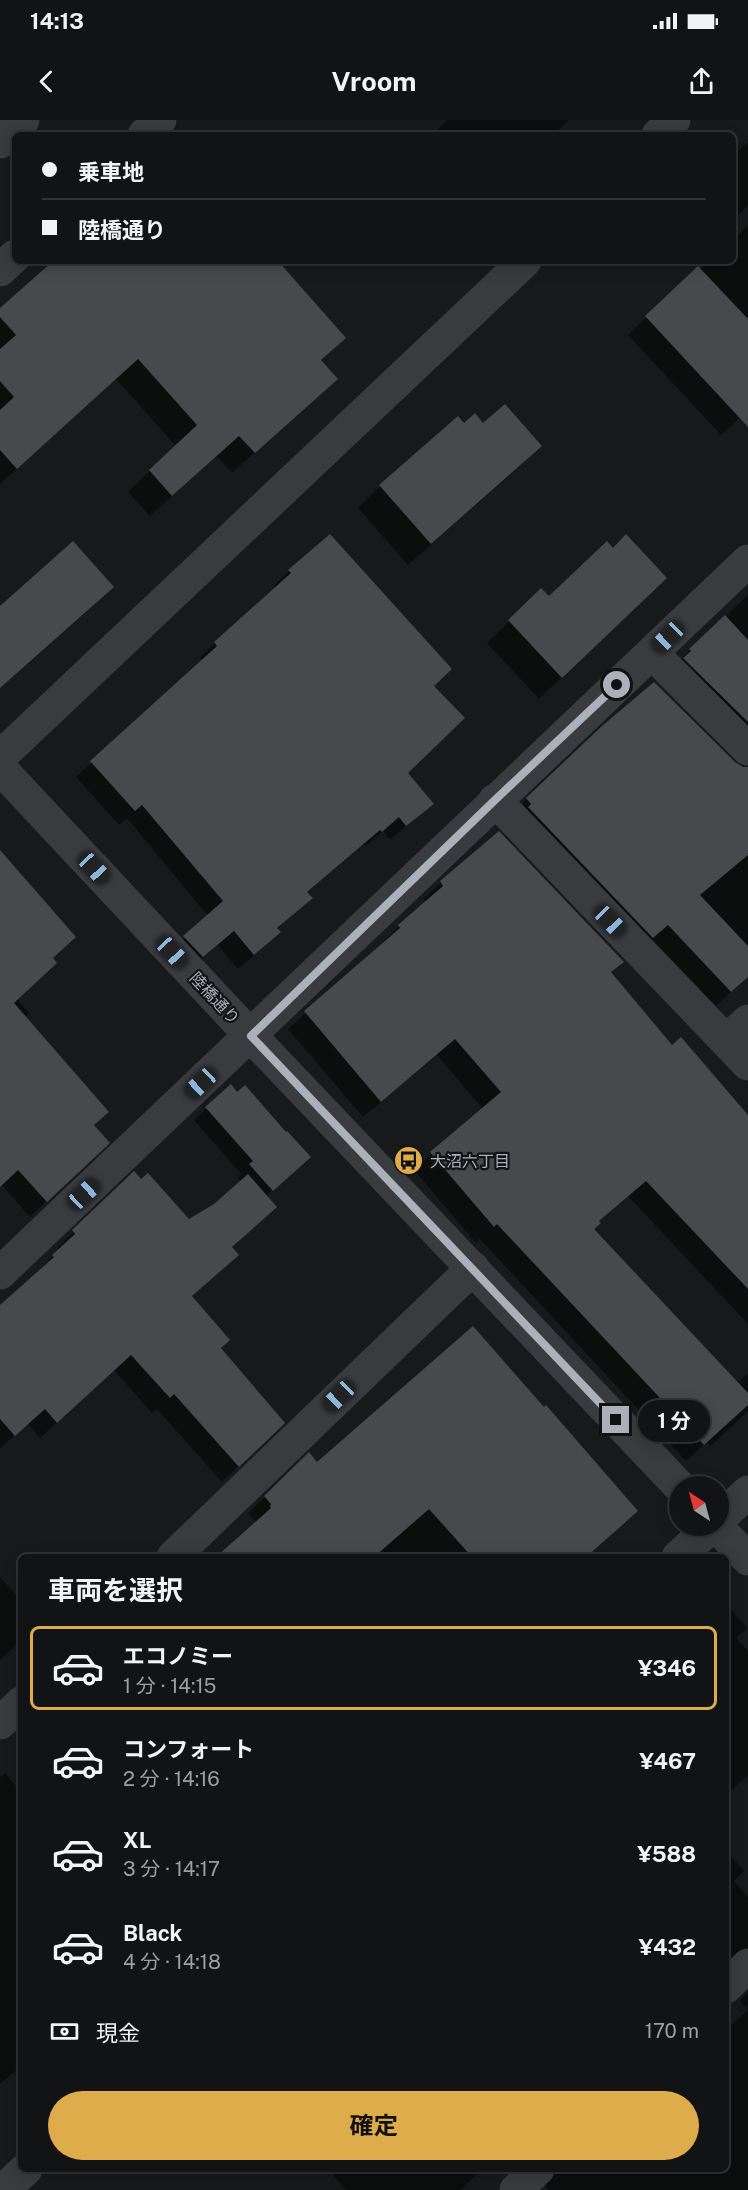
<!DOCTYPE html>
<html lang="ja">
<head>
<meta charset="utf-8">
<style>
	:root { --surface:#121314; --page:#1b1c1d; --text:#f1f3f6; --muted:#9c9ea0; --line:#313234; --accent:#dfac4c }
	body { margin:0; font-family:"Public Sans","Noto Sans JP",sans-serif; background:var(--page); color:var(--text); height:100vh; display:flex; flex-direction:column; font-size:22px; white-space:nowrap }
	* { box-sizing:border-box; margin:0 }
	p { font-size:20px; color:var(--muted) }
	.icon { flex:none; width:33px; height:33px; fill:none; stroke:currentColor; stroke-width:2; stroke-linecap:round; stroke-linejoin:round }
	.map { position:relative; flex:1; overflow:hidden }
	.side { position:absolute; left:18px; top:1434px; width:711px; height:618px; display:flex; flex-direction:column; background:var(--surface); border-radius:9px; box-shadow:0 3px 15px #0003,0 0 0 2px var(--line) }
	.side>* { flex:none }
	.banner { position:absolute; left:12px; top:12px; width:724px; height:132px; border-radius:9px; box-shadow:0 3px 15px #0003,0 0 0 2px var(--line); display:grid; align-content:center; height:132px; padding:0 30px; background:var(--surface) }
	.needle { width:39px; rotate:324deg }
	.controls { position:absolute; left:669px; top:1356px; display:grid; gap:12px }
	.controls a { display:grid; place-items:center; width:60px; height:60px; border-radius:50%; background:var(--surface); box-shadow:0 3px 15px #0003,0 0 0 2px var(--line); font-size:30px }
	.end { position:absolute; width:27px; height:27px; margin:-14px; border:8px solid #acb0b8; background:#111; box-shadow:0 0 0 3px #111 }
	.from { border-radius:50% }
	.bubble { position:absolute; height:42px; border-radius:21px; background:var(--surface); box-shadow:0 3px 15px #0003,0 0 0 2px var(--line); font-size:20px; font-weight:700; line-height:42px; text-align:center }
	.car { position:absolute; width:18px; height:36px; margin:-18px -9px; border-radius:8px; box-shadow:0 0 4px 2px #0007; background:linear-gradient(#222 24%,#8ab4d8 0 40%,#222 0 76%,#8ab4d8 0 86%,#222 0) }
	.banner b { display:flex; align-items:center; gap:21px; height:57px; font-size:22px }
	.banner b+b { border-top:2px solid var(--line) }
	.banner i { width:15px; height:15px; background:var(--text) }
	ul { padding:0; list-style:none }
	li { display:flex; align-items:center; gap:18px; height:84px; margin:0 12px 9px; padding:0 18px; border:3px solid transparent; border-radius:9px }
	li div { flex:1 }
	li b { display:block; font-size:22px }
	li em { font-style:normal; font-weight:700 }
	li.selected { border-color:var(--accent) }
	li>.icon { width:54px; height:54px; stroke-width:1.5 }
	h2 { padding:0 30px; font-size:27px; line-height:72px }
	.pay { display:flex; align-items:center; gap:15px; height:66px; padding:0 30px; font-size:22px }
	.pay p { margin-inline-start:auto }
	.button { display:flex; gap:12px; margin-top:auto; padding:12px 30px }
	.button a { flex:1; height:69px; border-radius:36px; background:var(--accent); color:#111; font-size:24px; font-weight:700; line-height:69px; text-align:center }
	.status { display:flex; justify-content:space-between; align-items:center; height:42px; padding:0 30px; background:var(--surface); direction:ltr }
	.status svg { height:16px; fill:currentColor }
	header { display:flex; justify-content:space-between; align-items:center; height:78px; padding:0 30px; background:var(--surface); font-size:27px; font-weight:700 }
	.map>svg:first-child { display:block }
	.shadow { fill:#0007 }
	.building { fill:#48494c }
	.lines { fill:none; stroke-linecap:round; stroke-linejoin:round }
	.minor { stroke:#3a3b3f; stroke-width:33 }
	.route { stroke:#acb0b8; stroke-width:8 }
	.labels { text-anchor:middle; stroke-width:4.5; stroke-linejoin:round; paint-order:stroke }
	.street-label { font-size:16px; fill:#acb0b8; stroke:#131315 }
	.poi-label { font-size:16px; fill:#acb0b8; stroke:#131315; text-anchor:start }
</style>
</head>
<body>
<div class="status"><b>14:13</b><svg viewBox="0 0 49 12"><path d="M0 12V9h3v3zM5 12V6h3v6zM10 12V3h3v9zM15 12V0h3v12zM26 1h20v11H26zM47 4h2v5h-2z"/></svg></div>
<header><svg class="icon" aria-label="back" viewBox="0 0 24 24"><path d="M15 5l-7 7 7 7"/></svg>Vroom<svg class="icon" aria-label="share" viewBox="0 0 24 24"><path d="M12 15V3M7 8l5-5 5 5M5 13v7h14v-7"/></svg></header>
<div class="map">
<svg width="748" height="2070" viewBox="0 0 748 2070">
	<rect width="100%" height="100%" fill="#18191a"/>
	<path class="shadow" d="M447,0h122l-16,15h-121z
		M748,22v63l-14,14v-64z
		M748,105v185l-27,25 -93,-100 70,-67 2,2 10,-9h24v-22z
		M53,141h223l68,77 -24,24 15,17 -103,94 -15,-17 -67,60 -22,-24 48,-46 -60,-67 -116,105v-176z
		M463,305h20l57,21 -22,22 -110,97 -50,-57 22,-22z
		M329,416l103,150 -26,87 26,30 -42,37 -7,-9 -17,15 -2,-2 -58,49 5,5 -35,32 3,2 -15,15 -26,22 -20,-24 -31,26 -18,-19 39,-36 -81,-98 -8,7 -43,-48 127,-116 -3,-3 15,-15 61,-55 -2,-2 15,-15z
		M112,467l-22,22 -90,79v-80z
		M541,470l8,8 94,2 -104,99 -52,-56z
		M748,475v158l-73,-89z
		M734,644l8,4 6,1v206l-32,31 -64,-67 -15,12 -124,-137 14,-15z
		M499,713l123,129 -12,11 62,74 76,71v206l-120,-128 -30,26 -5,7 144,155 11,-11v38l-37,35 -4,-4 -21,19 -206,-222 -4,4 -62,-73 69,-61 -46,-54 -74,62 -75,-88 95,-85 -1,-1 17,-17 27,-24 -2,-3 17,-17z
		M0,733l51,106 -34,40 12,14 -4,5 68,107 -1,33 -62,59 -29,-33 -1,2z
		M206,988l90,61 -30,27 9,11 -44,41 6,7 -46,42 76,142 -45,43 -65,-73 -5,4 -38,-43 -74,68 -12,-14 -28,24v-141l38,-34 -1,-1 22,-22 -2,-2 77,-75 55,48 26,-15 27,-24 -4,-4 3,-4 -47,-54z
		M317,1344l319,47 -50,46h-367l37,-35 -8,-9 17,-16z
		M0,1457l21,23v40l-21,20z
		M726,1484l21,24 -11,10 12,13v124l-22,20z
		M5,1653l16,19v147l-6,6 6,6v115l-21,18v-307z
		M726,1731l18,20 -10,10 14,16v73l-11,-9 -11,1z
		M748,1871v199h-200l-16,-21h194v-139l22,-20 -8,-9z
		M328,2049h145l4,5 -16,16h-115z"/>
	<path class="building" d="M53,141h225l68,77 -25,22 17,19 -83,74 -16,-17 -67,60 -23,-26 48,-45 -59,-66 -121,110 -17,-19v-40l14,-13 -14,-16v-32l16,-14 -16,-18v-9z
		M698,146l50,53v108l-103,-111z
		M505,284l37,42 -111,98 -52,-59 79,-69 6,7 11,-10 8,10z
		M330,414l122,135 -18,17 31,32 -57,55 26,31 -28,22 -7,-9 -17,15 -2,-2 -73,62 6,6 -36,30 4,4 -27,23 -20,-24 -31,26 -20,-21 40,-35 -81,-96 -7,6 -45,-50 127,-115 -3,-4 77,-69 -3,-3z
		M626,414l41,44 -105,100 -54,-58 33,-32 8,8 58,-55 6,7z
		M73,421l41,46 -114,101v-82z
		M725,495l23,25v82l-65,-64 8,-7 -2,-2z
		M654,562l81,80 8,5h5v88l-48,40 48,51v31l-17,15 -63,-67 -15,13 -125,-131 3,-3 -5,-6 76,-72z
		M499,711l125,131 -13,10 61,73 9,-8 67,78v174l-102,-108 -47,40 2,2 -7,6 154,164v12l-44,40 -207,-221 -3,3 -64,-75 71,-60 -46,-53 -74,63 -77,-91 96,-83 -2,-3 45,-39 -3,-5z
		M0,730l76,87 -23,21 4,5 -43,40 95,109 -15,13 16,18 -63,59 -29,-32 -18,17z
		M231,964l6,8 8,-7 41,47 1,-1 24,26 -38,34 -24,-27 4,-3 -48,-54z
		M134,1051l7,8 7,-6 41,46 25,-15 34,-30 29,33 -45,40 7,8 -47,41 38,44 -9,8 64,75 -46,44 -65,-73 -4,4 -39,-43 -74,68 -12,-14 -30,27 -15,-17v-114l54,-48 -2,-2 23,-21 -3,-4z
		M473,1206l71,81 2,-2 92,106 -52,46h-114l-43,-48 -55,48h-158l55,-49 -1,-2 1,-2 -7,-8 45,-44 8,10z"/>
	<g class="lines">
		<path class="minor" d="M144,15l16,-15
			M658,15l16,-15
			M0,22l23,-22
			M0,150l15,-14
			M652,533l96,96
			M0,637l525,-496
			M0,648l251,268 429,451
			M495,680l253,264
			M726,921l22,-20
			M0,1153l748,-712
			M718,1400l30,-28
			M716,1406l32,33
			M173,1437l300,-289
			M678,1437l34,-31
			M0,1603l21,-20
			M726,1867l22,-22
			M3,2070l23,-21
			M516,2070l22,-21"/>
	</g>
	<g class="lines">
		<path class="route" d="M616,1300l-365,-384 244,-236 122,-115"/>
	</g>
	<defs>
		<symbol id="bus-disc" viewBox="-11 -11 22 22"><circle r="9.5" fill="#dfac4c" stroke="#131315"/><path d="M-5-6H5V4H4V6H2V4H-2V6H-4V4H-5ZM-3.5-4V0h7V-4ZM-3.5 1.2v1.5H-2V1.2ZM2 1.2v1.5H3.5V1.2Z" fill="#111"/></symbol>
	</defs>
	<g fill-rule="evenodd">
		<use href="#bus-disc" x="392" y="1024" width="33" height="33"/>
	</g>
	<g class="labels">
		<g class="street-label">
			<text transform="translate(215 878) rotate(47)" y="6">陸橋通り</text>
		</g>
		<g class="poi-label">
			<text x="430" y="1047">大沼六丁目</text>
		</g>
	</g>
</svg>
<div class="controls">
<a><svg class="needle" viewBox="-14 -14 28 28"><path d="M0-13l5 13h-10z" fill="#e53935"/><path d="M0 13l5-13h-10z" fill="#9c9ea0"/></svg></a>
</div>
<i class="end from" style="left:617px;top:565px"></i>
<i class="end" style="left:616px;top:1300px"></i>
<div class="bubble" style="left:638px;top:1280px;width:72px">1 分</div>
<i class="car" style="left:668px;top:517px;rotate:226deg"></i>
<i class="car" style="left:94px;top:748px;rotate:137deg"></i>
<i class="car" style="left:610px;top:801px;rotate:136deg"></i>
<i class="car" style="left:172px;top:832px;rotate:137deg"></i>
<i class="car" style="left:201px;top:963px;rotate:227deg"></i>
<i class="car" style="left:84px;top:1074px;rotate:47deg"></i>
<i class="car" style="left:339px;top:1276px;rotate:226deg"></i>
<div class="banner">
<b><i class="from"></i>乗車地</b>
<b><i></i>陸橋通り</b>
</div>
<section class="side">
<h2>車両を選択</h2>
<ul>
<li class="selected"><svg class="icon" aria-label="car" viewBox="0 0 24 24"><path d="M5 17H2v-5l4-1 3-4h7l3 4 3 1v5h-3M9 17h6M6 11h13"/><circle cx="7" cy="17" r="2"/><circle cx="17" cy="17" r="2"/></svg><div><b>エコノミー</b><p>1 分 · 14:15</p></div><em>¥346</em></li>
<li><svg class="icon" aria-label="car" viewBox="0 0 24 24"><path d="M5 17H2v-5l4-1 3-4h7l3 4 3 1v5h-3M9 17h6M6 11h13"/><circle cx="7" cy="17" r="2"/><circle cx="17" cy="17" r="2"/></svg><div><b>コンフォート</b><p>2 分 · 14:16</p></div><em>¥467</em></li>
<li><svg class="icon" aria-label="car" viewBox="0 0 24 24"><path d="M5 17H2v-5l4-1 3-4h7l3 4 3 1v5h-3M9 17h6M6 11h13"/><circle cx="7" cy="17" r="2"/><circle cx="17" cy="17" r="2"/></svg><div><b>XL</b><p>3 分 · 14:17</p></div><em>¥588</em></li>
<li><svg class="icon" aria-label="car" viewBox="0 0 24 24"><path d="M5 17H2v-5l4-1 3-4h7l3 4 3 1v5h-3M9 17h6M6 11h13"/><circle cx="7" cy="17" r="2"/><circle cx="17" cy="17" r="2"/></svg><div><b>Black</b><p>4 分 · 14:18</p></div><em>¥432</em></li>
</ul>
<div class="pay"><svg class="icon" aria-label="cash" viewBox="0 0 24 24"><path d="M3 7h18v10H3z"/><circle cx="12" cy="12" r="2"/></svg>現金<p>170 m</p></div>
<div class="button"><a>確定</a></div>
</section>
</div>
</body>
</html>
